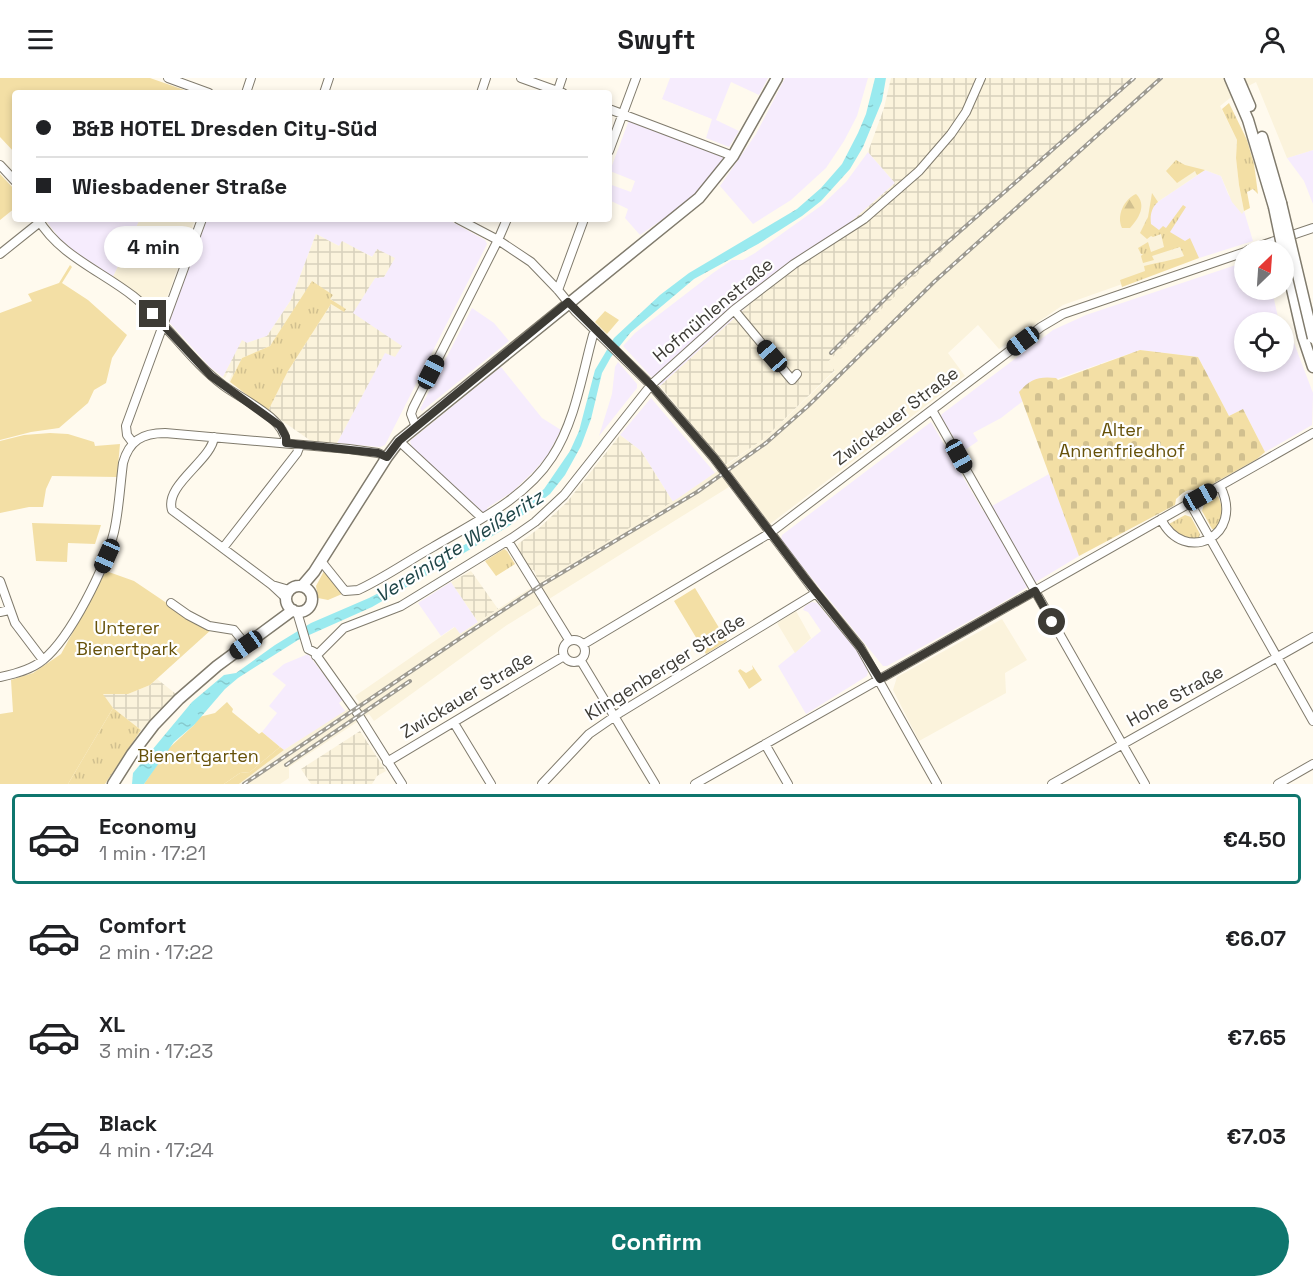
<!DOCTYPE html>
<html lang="en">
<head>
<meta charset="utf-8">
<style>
	:root { --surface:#fff; --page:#f2f2f2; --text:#202124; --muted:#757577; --line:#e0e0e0; --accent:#0f766e }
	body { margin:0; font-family:"Space Grotesk",sans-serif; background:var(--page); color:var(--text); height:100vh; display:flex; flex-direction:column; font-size:22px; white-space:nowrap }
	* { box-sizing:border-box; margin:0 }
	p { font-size:20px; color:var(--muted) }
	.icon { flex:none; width:33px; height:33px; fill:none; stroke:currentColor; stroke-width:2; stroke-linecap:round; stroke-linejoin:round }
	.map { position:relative; height:706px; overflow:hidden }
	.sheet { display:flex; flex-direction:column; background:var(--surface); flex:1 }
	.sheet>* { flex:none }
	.hud { position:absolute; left:12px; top:12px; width:600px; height:132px; border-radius:6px; box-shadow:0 3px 9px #0003; display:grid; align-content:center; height:132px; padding:0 24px; background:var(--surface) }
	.needle { width:39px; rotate:25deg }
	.tools { position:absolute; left:1234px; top:162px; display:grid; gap:12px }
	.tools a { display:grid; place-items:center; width:60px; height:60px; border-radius:50%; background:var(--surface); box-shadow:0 3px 9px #0003; font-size:30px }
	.end { position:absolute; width:27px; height:27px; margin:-14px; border:8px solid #3d3b35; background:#fff; box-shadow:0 0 0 3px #fff }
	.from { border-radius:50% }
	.bubble { position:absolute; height:42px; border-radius:21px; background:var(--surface); box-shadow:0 3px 9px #0003; font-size:20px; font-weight:700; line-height:42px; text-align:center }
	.car { position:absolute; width:18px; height:36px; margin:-18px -9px; border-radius:8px; box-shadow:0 0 4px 2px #0007; background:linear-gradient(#222 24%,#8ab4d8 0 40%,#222 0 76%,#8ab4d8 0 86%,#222 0) }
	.hud b { display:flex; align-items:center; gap:21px; height:57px; font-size:22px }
	.hud b+b { border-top:2px solid var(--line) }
	.hud i { width:15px; height:15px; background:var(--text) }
	ul { padding:10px 0 0; list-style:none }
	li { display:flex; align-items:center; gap:18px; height:90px; margin:0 12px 9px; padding:0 12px; border:3px solid transparent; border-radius:6px }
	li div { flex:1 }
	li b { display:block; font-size:22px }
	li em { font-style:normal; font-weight:700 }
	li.on { border-color:var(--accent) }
	li>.icon { width:54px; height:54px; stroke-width:1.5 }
	.button { display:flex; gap:12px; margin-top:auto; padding:12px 24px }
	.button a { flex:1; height:69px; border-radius:36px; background:var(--accent); color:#fff; font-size:24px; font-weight:700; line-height:69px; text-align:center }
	header { display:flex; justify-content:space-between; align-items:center; height:78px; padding:0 24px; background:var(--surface); font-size:27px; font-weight:700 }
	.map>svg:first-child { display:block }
	.commercial { fill:#f6ecfd }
	.industrial { fill:url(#industrial-grid) }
	.built { fill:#fbf3dc }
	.grass { fill:url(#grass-tufts) }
	.forest { fill:url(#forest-firs) }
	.cemetery { fill:url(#cemetery-stones) }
	.green { fill:#f3dfa5 }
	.water { fill:url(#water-ripples) }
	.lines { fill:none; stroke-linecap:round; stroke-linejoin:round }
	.minor-casing { stroke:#807b6d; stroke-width:10 }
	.major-casing { stroke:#807b6d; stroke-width:13 }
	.minor { stroke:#fff; stroke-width:8 }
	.major { stroke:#fff; stroke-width:10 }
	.rail-casing { stroke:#9d9a91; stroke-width:4 }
	.rail { stroke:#fff; stroke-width:1.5; stroke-dasharray:4.5; stroke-linecap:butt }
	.major-bridge-casing { stroke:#807b6d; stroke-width:13; stroke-linecap:butt }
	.major-bridge { stroke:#fff; stroke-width:10 }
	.route { stroke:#3d3b35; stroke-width:8 }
	.labels { text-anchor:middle; stroke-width:4.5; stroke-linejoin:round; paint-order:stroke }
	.street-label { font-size:18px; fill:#3d3b35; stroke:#fff }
	.park-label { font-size:18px; fill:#665109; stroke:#fff }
	.water-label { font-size:20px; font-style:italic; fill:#214749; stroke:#fff }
</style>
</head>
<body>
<header><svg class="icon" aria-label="menu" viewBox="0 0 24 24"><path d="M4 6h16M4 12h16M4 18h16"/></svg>Swyft<svg class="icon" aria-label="person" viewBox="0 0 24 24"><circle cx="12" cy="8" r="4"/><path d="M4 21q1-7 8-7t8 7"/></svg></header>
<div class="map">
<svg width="1313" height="706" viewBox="0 0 1313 706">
	<defs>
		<pattern id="industrial-grid" width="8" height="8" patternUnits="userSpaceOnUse" patternTransform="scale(1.5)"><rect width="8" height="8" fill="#fbf3dc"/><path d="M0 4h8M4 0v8" fill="none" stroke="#d8d1bd"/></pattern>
		<pattern id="grass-tufts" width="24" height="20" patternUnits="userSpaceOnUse" patternTransform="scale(1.5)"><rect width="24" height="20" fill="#f3dfa5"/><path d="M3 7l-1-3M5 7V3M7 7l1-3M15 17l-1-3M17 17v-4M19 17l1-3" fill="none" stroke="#d1c08f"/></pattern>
		<pattern id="forest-firs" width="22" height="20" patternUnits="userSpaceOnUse" patternTransform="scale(1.5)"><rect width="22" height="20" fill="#f3dfa5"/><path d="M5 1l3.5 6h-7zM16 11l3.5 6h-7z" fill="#d1c08f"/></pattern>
		<pattern id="cemetery-stones" width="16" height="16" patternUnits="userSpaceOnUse" patternTransform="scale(1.5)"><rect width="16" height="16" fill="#f3dfa5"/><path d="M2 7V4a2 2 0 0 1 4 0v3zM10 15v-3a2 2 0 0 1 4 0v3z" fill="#d1c08f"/></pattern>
		<pattern id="water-ripples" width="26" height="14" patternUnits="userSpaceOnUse" patternTransform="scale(1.5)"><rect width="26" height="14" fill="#9aeaef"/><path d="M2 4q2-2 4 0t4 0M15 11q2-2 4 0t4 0" fill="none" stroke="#86cace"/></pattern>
	</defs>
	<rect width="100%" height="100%" fill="#fffaee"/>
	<path class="commercial" d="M670,0h98l-9,17 -28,-13 -15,38 23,11 -10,16 -23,-9 6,-19 -50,-20z
		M785,0h83l-11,38 -13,25 -18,27 -35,32 -38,24 -33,-38 36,-52z
		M629,42l96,38 -36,43 -49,34 -15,-17 3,-9 -19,-9v-16l22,8 4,-11 -25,-10z
		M1313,72v54l-9,-23 -17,-23z
		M868,74l27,31 -59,52 -73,57 -103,94 -37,-40 12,-13 78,-60 19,-13h11l12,-7 67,-48 24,-23z
		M1205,92l16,6 7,18 14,19 2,-2 9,30 -57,18 -13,-14 -35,-21 5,-19z
		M45,141h95l-27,58 -40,-27 -14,-12z
		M205,141h242l38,21 2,4 -9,18 -93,183 -5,2 -43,-4 48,-91 17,-5 -50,-34 23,-35 9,-1 10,-19 -21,-1 -31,-15 -3,4 -23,-12 -25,66 -24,36 -20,7 -5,-2 -19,36 -13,-10 -41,-45z
		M1245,184v28h27l7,32h-34v40h39v-20l1,3 9,-2 19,50 -1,32 -47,27 -22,-43 -14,7 -31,-59 -58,-7 -121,42 4,9 -22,17 -28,15 5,8 -16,11 -1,-2 -20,-34 1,-2 111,-84 33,-15z
		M472,230l22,15 15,18 -87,70 -2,-2z
		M618,284l19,22v4l-38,48 13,-42 3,-27z
		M501,289l41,51 19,12 -14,26 -13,15 -22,21 -25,16 1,3 -4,2 -72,-65 -2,-7z
		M651,320l64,75 -42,29 -32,-51 -21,-16z
		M931,344l52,89 66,-37 30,82 -86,52 -106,58h-4l-102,-126 1,-5z
		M451,504l27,40 -18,12 -6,-7 -13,9 -23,-33z
		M812,524l5,1 19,23 3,1 20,25 9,20 -1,4 -61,38 -28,-48 43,-35 -13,-19 -5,-2 2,-4z
		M308,576l35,46 -4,3 7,9 -62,38 -22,-18 15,-19 -8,-7 17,-21 -14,-11 12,-10z"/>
	<path class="industrial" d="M891,0h247l-183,161 -73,70 -54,53 7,8 -71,69 -39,26 -65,-79 103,-94 73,-57 59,-52 -27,-31 16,-44z
		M316,156l23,12 3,-5 30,16 5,-8 18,9 -11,19 -9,1 -22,35 49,33 -7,11 -10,-4 -48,90 -26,-2 -43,-30 20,-40 43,-67 13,8 -14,-14 2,-3 -20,-13 -42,64 -28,12 -12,24 -1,-1 3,-7 -4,-2 -3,6 -2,-1 19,-37 5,3 20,-7 24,-36z
		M620,357l21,16 32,51 -134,81 -5,-13h-3l-14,-22 1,-4 20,-15 29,-27z
		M471,493l27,38 -20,13 -27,-40z
		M157,601l19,15 -35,36 -28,-22 -11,-14h26l22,-9z
		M360,653l26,40 -9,5 -5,8h-61l-10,-15z"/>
	<path class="built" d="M1138,0h175v72l-26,8 -31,-76 -17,9 -19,15 17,34 -1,18 3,27 5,26 -2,3 -10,-12 -11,-26 -16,-6 -52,35 -5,19 35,21 13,13 -133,47 -64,44 -21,-24 -30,28 17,23 -195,148 -33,-42 -230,143 -133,96 -5,-7 -80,53v11l-9,6h-41l45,-34 75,-48 -4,-6 100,-69 5,7 58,-38 162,-99 84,-58 71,-68 -7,-9 54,-53 73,-70z
		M140,141h48l6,3 -30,84 -8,2 -43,-31z
		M796,533l15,27 -16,15 -18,-30z
		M1002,541l25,41 -22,13 1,20 -87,48 -26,-51 4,-13z"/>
	<path class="grass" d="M1229,25l18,37 7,24 4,30 -5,-5 -6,3 3,16 -6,3 -5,-26 -3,-27 1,-18 -15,-31z
		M1176,82l9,5 20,5 -8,5 -2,-4 -18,12 -11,-12z
		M1152,115l6,9c-7,6 -8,14 -7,22l8,6 4,-4 3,2 17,-23 3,2 -16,25 15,9 5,-3 9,20 -77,29 -2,-7 25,-9 -1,-5c14,-4 27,-5 40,-10l-4,-9 -28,9 2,4 -11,3 -2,-7 2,-2h-2l-3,-6 10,-6 3,10 13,-5 -3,-13 -8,3 -2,-1 -4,3 -7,-6 8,-16z
		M312,203l21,14 -3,4 16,10 -2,3 -13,-8 -43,67 -20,40 -38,-29 12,-24 28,-12z
		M1218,418c6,13 5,22 -3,33h-3l-10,-18 2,-7z
		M1185,437l6,2 9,17 -1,4c-13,1 -23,-3 -30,-14z
		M504,471l3,2 8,13 -19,12 -11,-15z
		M113,630l28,22 -36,54h-37z
		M280,669l4,3 -45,34h-15l16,-11 10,-1z"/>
	<path class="forest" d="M1136,116c11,11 3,24 -6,34h-8c-6,-12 2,-29 14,-34z"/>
	<path class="cemetery" d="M1140,272l58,7 31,59 14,-7 22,43 -8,7 -59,33c-8,-6 -16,1 -22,7l-1,6 -96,51 -60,-164c11,-13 20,-16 37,-14l2,2z"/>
	<path class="green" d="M0,0h150l43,15h-178v60l-15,-16z
		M0,96l15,16v18l-15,12z
		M70,187l2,2 -10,16 26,17 39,35 -15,23 -6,25 -12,7 -6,13 -29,25 -28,4 -31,8v-127l32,-12 -4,-7 31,-11z
		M605,233l14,9 -12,14 -12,-12z
		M50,355l18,1 26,8 1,4 25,-2 -3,33 -65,-1 -6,13 -3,18h-14l-29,6v-72l24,-6z
		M32,445l69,2 -6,19 -27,-1 -1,19 -31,-1z
		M106,493l28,10 40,27 38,21 -62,56 -22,9h-25l10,14 -45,76h-68v-70l13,-2 -2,-32 22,-7 28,-19z
		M324,493l18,23 -14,6 -10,-2 -2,-12z
		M695,510l32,53 -21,13 -32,-53z
		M752,587l10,15 -13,9 -11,-18 2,-2 6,4 7,-4z
		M227,624l6,7 -1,3 27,22 3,-2 18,15 -30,25 -10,1 -16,11h-80l23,-34 27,-25 5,-8 16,-4z"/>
	<path class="water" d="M875,0h11l-4,23 -19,46 -13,22 -29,32 -19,15 -44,28 -64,35 -63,53 -20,25 -9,16 -11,46 -10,27 -16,29 -15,19 -41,32 -85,51 -52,30 -74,33 -60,38 -13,11 -31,36 -20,17 -30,42h-12l1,-11 59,-71 32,-27 12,-2 39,-28 36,-22 58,-25 56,-29 75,-46 44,-34 26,-38 9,-20 16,-61 19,-32 46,-43 29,-22 108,-64 24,-21 21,-24 16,-31 8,-19z"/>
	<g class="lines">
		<defs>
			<path id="minor" d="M168,0l41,15
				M521,0l42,15
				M246,15l5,-15
				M324,15l5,-15
				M481,15l5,-15
				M557,15l5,-15
				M609,31l124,47
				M609,73l27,-73
				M0,87l15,16
				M38,141c21,36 63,52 95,77 34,27 57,65 91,90 19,14 61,32 62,57
				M458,141l40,21 33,22 27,28 18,22 75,73 63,73 102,135 44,54 77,137
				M1248,172l65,-22
				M0,176l40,-32
				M558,212l26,-71
				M734,232l58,70 5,-6
				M932,332l213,374
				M416,349l-5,-13 2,-6 85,-168 9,-21
				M214,359c-2,23 -50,48 -42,73l100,75 14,13
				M399,363l82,76
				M133,365l-6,-8 -1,-9 76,-207
				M1190,425l123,218
				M1161,441c23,47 85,17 59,-33
				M508,463l61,99
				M223,470l74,-95 3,-8
				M321,483l24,30 13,-1c26,-12 50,-29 75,-43 42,-25 92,-48 119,-90 23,-35 30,-82 41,-122l3,-4
				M0,503l15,42 28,37
				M272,507l17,5
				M171,525l17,12 21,11 25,4 12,15
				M0,534l9,-2
				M297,534l11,37 6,3 44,62 44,70
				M563 573a11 11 0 1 1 22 0a11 11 0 1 1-22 0Z
				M584,566l186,-111 271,-206 22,-13 182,-62
				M316,578l28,-28 57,-22 111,-68 23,-16 29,-27 87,-110 83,-75 60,-46 70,-45 55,-48 32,-37 15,-22 15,-34
				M581,583l74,123
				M0,599c15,-3 31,-7 43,-17 28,-23 62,-92 71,-128 5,-22 6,-46 9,-69 6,-22 19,-30 42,-30l184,16 29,4 9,4
				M454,645l37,61
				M765,666l23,40
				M387,684l177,-106
				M542,706l47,-50 32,-22 195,-119
				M695,706l618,-351
				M1052,706l261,-147
				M1278,706l35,-20"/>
			<path id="major" d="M1230,0l18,42 26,87
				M1238,0l12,28
				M1262,59l19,66
				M1284,176l19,83 10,30
				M302,508l12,-14 73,-115 12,-16 300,-243 34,-42 44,-78
				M286 521a13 13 0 1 1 26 0a13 13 0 1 1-26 0Z
				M113,706l19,-30 22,-29 25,-26 38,-33 76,-56"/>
		</defs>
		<use href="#minor" class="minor-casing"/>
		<use href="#major" class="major-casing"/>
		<use href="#minor" class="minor"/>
		<use href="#major" class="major"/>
		<defs>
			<path id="rail" d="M831,275l69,-69 234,-206
				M286,687l124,-84
				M244,706l221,-149 78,-51 154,-92 69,-49 42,-37 127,-125 226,-203"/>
		</defs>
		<use href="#rail" class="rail-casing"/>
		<use href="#rail" class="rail"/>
		<defs>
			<path id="major-bridge" d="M1281,125l32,135
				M1274,129l9,43"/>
		</defs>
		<use href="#major-bridge" class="major-bridge-casing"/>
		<use href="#major-bridge" class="major-bridge"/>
	</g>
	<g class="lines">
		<path class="route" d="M153,236l58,62 69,50 6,11v6l92,10 9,4 12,-16 169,-139 83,83 63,73 90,119 56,70 20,32 155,-88 17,31"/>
	</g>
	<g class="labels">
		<g class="street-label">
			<text transform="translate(713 232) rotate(-40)" y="6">Hofmühlenstraße</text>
			<text transform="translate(896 338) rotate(-37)" y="6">Zwickauer Straße</text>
			<text transform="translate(665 589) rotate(-32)" y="6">Klingenberger Straße</text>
			<text transform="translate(467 617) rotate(-31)" y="6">Zwickauer Straße</text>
			<text transform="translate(1175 618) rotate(-29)" y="6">Hohe Straße</text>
		</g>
		<g class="park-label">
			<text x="1122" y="358">Alter<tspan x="1122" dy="21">Annenfriedhof</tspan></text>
			<text x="127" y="556">Unterer<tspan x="127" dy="21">Bienertpark</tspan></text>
			<text x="198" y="684">Bienertgarten</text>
		</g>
		<g class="water-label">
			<text transform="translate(459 468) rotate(-32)" y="7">Vereinigte Weißeritz</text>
		</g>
	</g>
</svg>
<div class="tools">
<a><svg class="needle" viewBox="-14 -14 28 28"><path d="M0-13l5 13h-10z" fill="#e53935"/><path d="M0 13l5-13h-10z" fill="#757577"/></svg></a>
<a><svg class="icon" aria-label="locate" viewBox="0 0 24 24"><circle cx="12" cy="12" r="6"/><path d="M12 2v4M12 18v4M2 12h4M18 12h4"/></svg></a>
</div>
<i class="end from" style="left:1052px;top:544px"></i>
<i class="end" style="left:153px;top:236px"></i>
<div class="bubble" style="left:104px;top:148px;width:99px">4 min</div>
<i class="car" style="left:1023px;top:263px;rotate:233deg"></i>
<i class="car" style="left:772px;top:278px;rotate:319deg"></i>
<i class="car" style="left:431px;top:294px;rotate:27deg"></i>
<i class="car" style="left:959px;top:378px;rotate:151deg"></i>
<i class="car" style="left:1200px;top:419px;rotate:61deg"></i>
<i class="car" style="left:107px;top:478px;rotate:204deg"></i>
<i class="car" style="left:246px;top:567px;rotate:235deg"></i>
<div class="hud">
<b><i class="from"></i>B&amp;B HOTEL Dresden City-Süd</b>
<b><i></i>Wiesbadener Straße</b>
</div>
</div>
<section class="sheet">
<ul>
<li class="on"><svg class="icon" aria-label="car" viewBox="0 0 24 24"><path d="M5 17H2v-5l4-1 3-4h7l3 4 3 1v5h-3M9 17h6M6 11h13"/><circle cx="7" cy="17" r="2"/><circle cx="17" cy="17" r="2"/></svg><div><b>Economy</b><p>1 min · 17:21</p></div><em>€4.50</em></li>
<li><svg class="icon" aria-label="car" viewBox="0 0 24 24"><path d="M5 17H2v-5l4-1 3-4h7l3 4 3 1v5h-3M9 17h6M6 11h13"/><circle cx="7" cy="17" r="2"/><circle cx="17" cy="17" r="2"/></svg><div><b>Comfort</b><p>2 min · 17:22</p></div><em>€6.07</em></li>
<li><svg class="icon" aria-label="car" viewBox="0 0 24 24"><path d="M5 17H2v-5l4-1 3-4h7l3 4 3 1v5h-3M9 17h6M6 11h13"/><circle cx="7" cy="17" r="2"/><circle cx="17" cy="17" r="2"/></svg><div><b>XL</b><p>3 min · 17:23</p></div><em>€7.65</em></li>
<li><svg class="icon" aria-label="car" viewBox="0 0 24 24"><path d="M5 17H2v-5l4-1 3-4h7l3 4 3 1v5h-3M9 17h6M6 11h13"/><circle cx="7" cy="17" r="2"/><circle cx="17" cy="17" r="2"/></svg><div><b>Black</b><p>4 min · 17:24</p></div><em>€7.03</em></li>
</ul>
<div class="button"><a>Confirm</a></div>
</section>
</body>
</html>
